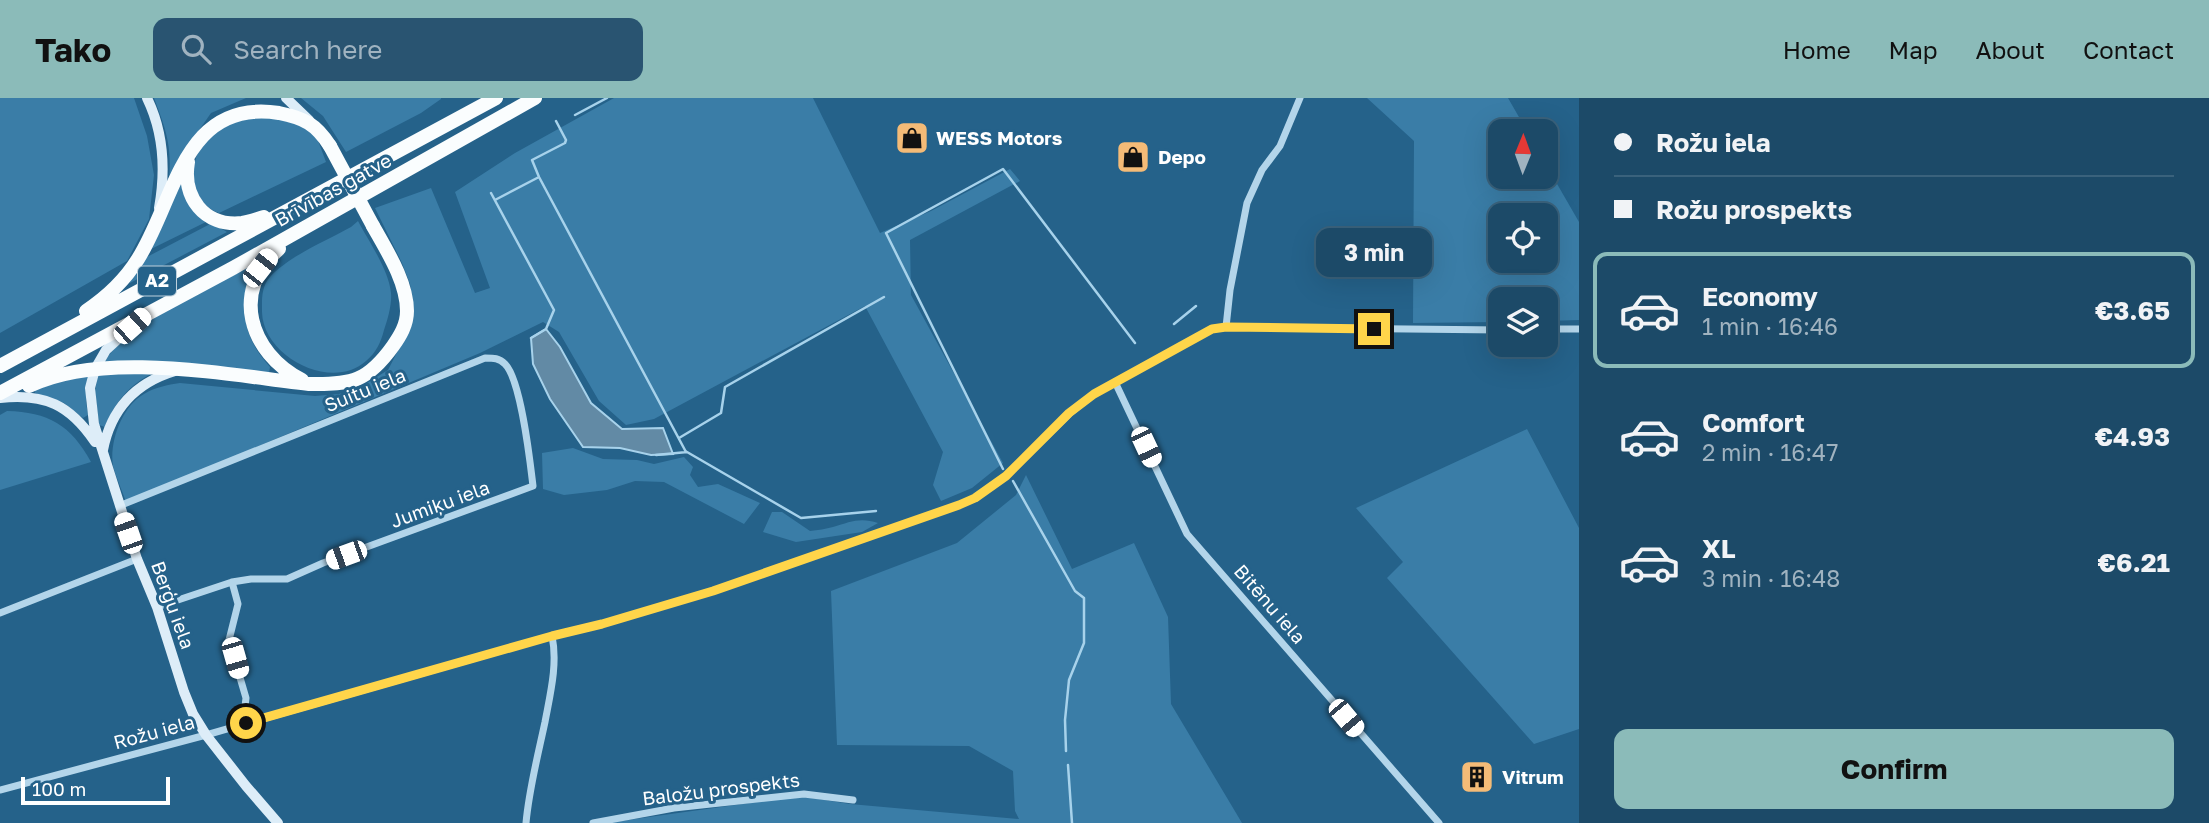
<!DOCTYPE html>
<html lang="en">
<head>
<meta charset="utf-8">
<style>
	:root { --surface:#1c4a68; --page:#295471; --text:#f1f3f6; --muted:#a0b3c0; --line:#3a627c; --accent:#8bbbb9 }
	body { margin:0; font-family:"Golos Text",sans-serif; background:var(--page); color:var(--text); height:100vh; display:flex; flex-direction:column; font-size:26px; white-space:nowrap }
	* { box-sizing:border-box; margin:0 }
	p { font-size:23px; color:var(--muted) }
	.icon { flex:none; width:38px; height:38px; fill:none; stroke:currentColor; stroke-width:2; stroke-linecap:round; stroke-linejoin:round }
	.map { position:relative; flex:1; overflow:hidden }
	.details { display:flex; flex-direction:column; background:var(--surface); width:630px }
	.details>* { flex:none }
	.top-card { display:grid; align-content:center; height:154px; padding:0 35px; background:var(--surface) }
	.needle { width:46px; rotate:1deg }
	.tools { position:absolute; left:1488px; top:21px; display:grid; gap:14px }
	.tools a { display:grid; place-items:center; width:70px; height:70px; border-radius:14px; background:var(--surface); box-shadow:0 7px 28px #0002,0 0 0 2px var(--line); font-size:35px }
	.scale { position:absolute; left:21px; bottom:18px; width:149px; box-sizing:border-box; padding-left:7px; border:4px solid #fff; border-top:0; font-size:19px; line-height:24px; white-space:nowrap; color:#fff; -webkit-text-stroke:5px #25628a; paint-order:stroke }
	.end { position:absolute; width:32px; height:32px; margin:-16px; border:9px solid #ffd54a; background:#111; box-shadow:0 0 0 4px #111 }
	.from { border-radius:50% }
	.bubble { position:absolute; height:49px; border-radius:14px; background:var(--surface); box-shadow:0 7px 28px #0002,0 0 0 2px var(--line); font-size:23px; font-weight:700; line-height:49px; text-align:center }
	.car { position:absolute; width:21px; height:42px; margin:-21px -10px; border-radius:9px; box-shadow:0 0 5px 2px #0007; background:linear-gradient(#fff 24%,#345 0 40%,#fff 0 76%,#345 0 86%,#fff 0) }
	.top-card b { display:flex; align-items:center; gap:24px; height:66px; font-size:26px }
	.top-card b+b { border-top:2px solid var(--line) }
	.top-card i { width:18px; height:18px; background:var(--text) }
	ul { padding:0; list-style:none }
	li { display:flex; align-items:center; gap:21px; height:116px; margin:0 14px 10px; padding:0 21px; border:4px solid transparent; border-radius:14px }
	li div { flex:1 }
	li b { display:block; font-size:26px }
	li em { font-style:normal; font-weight:700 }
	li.on { border-color:var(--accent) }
	li>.icon { width:63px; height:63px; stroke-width:1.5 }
	.cta { display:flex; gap:14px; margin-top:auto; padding:14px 35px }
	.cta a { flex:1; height:80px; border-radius:14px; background:var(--accent); color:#111; font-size:28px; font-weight:700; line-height:80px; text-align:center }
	header { display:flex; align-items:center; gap:42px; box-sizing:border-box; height:98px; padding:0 35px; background:var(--accent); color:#111 }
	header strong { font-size:33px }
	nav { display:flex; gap:38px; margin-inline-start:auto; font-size:24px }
	.search { width:490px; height:63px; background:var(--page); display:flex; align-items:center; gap:18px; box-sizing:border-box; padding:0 24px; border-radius:14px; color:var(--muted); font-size:26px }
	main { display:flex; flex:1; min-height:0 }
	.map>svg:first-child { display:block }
	.green { fill:#3a7da7; fill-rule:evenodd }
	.water { fill:#628aa5; stroke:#a7d2eb; stroke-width:2 }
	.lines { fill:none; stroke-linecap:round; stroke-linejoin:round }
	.stream { stroke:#a7d2eb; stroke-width:2.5 }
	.minor { stroke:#b3d5ea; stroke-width:7 }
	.secondary { stroke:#ddedf8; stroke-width:10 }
	.trunk { stroke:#fafdfe; stroke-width:14 }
	.trunk-bridge { stroke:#fafdfe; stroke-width:14 }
	.route { stroke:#ffd54a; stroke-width:9 }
	.labels { text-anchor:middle; stroke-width:6; stroke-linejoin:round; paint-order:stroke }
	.shield { fill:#25628a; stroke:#bed0dc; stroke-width:2 }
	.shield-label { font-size:18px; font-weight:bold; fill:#fff }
	.poi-label { font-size:19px; font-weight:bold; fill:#fff; stroke:#25628a; text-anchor:start }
	.street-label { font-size:19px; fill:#fff; stroke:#25628a }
</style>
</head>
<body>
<header>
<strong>Tako</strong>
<div class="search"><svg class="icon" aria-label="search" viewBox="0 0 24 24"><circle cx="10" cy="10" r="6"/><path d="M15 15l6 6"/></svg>Search here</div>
<nav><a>Home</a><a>Map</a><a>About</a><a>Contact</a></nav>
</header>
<main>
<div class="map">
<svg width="1579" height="725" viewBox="0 0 1579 725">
	<rect width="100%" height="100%" fill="#25628a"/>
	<path class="green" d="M0,0h134l13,38 7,39 -5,44 -22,42 -127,72z
		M154,0h104h-12l-35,15 -32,46 -10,21c3,-35 -3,-50 -15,-82z
		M301,0h140v1l-20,14 -75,39 -23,-36z
		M614,0h199l67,135 51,-22 79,-42 10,12 -110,59 1,55 92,168 -31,25 -31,13 -8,-16 10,-33 -78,-146 -211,113 -28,6 -27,-24 -40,-69 -16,-10 -63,31 -354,149c-4,-12 -10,-24 -13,-36 -4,-24 9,-60 31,-72 12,-7 23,-9 36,-11l135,13 24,-2 20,-6 29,-18 25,-49v-17l-3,-20 -8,-21 -27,-55 56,-20 44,105 15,-5 -35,-96 60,-39z
		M1367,0h141l19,33h-27v46h45v-14l34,59v98l-34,1v-22h-45v23l-87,1 1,-182zM1500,117h45v46h-45z
		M263,17l41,11 12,9 10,27 -107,51c-33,-12 -32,-58 -8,-79 14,-13 34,-16 52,-19z
		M181,81l27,42 -61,30z
		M358,123c10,19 31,49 33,72 1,11 -3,26 -7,37 -3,12 -8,23 -18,31 -34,31 -103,-4 -104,-49 0,-12 -1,-25 8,-35 19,-21 56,-36 81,-50z
		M212,125l15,9 -97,51 -2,-5 17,-20z
		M252,168c-11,41 -12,68 18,101l-1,6 -165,-10c20,-37 109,-77 148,-97z
		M89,275l-3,29 2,13 -5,3 -19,-15 -29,-10v-6z
		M98,275h55c-24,12 -38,29 -48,54l-6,-2 -4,-33z
		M7,313c41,1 64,14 84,51l-91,28v-75z
		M1527,331l52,99v201l-45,15 -147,-166 16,-16 -47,-54z
		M573,350l30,11 34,1 17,4 30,-7 9,10 -3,8 8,12 20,-3 42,19 -16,21 -80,-42 -29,-1 -28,9 -43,5 -21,-6 -1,-36z
		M1026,377l46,94 62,-26 34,74 3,87 71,119h-636l193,-27 51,8 169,15 -4,-8 -2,-40 -44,-25 -132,-1 -6,-154 126,-48 59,-48z
		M772,414h10l28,19c8,-1 16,-2 23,-4 17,-5 27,-10 45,-4l-16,9 -66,10 -33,-10z"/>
	<path class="water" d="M546,231l14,18 31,56 31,26 41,-1 10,26 -22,1 -31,-7 -37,-1 -33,-48 -17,-35 -2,-26z"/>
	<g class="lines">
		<path class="stream" d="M575,17l32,-17
			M556,23l10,19 -1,3 -33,17 7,17 147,275
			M491,95l63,117 -8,19 -15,9
			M495,102l44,-23
			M1174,226l22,-18
			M679,340l42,-25 4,-26 159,-90
			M656,357l31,-3 114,66 75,-7
			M1003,371l-117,-236 117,-64 132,174
			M1013,383l62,110 9,7v45l-15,37 -4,40 1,31
			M1068,667l4,58"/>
		<path class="minor" d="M1226,229l4,-37 17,-87 15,-33 18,-24 20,-48
			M1545,231h34
			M1115,284l72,152 252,289
			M119,408l366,-148c9,0 14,0 20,6 16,16 25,97 28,122l-210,77 -36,16h-36l-19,3 -75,25
			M232,484l6,22 -9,36 17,58 -2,17 2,8
			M0,515l137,-54
			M0,692l206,-55 353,-101 43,-10 111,-33 246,-86 16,-7 31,-22 64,-63 24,-19 118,-65 14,-2 274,3
			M526,725c3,-34 12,-68 19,-101 5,-27 13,-58 7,-86
			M593,725l81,-15 130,-14 49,6"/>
		<path class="secondary" d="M147,0c17,35 19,71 12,110
			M286,0l23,22
			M131,229l-25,23 -11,19 -5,19 4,36 43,135 20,48 27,85 9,22 13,21 40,51 32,37
			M0,300c45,-5 70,7 95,44
			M103,352c8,-41 32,-67 72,-79"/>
		<path class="trunk" d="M188,64c-6,35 16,65 54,61 7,-1 15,-4 22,-6
			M279,151c-49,41 -30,104 23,131
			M86,213c21,-14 39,-31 52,-52 38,-60 45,-161 141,-146 25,5 37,11 51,33
			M0,268l496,-268
			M29,288c74,-36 199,-11 280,-2 43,1 59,-3 84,-38 7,-10 14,-21 14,-35 0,-29 -20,-60 -34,-85
			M0,295l233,-125 302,-170"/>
		<path class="trunk-bridge" d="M330,48l43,80"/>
	</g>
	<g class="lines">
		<path class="route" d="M246,625l306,-87 50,-12 111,-33 246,-86 16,-7 31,-22 63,-63 25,-19 118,-65 14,-2 148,2"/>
	</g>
	<defs>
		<symbol id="shop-square" viewBox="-11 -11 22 22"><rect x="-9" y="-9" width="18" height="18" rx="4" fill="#f4bb77" stroke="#25628a"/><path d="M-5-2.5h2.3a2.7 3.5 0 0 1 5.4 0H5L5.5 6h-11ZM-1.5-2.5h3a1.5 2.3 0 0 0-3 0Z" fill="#111"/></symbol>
		<symbol id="building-square" viewBox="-11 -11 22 22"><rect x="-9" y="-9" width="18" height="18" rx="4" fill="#f4bb77" stroke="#25628a"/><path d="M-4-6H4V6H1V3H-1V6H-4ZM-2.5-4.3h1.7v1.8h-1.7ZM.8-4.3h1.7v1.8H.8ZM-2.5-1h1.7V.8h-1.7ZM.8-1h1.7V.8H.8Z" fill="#111"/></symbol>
	</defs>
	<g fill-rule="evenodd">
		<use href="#shop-square" x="893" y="21" width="38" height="38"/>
		<use href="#shop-square" x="1114" y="40" width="38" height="38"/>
		<use href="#building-square" x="1458" y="660" width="38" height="38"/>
	</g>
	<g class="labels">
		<rect class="shield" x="138" y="168.5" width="38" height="29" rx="5"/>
		<g class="shield-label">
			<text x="157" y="189">A2</text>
		</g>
		<g class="poi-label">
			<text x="936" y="47">WESS Motors</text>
			<text x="1158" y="66">Depo</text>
			<text x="1502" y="686">Vitrum</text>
		</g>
		<g class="street-label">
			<text transform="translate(333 92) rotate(-29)" y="7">Brīvības gatve</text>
			<text transform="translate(365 292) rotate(-22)" y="7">Suitu iela</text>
			<text transform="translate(440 406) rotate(-20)" y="7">Jumiķu iela</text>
			<text transform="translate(1270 506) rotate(49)" y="7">Bitēnu iela</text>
			<text transform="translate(173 507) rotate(70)" y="7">Berģu iela</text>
			<text transform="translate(154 634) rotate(-15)" y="7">Rožu iela</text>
			<text transform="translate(721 691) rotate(-7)" y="7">Baložu prospekts</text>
		</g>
	</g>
</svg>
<div class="tools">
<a><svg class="needle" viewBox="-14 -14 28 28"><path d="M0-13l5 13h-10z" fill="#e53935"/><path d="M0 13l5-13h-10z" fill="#a0b3c0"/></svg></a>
<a><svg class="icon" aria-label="locate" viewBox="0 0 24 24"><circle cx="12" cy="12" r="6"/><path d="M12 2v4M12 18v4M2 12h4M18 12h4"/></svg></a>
<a><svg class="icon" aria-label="layers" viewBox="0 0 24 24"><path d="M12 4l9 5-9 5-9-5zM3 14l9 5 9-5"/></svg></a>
</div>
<div class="scale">100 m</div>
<i class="end from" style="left:246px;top:625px"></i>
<i class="end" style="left:1374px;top:231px"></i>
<div class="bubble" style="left:1316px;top:130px;width:116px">3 min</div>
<i class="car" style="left:260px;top:170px;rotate:38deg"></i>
<i class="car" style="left:132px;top:228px;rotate:48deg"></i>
<i class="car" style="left:1146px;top:349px;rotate:155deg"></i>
<i class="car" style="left:128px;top:435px;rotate:341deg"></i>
<i class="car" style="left:346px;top:457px;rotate:250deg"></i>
<i class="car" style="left:235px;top:560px;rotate:164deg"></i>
<i class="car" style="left:1346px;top:620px;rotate:140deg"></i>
</div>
<section class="details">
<div class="top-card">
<b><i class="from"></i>Rožu iela</b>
<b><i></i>Rožu prospekts</b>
</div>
<ul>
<li class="on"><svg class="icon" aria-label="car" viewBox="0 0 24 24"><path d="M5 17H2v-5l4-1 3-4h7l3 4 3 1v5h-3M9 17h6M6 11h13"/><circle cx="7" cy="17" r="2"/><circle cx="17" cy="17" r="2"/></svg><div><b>Economy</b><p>1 min · 16:46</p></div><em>€3.65</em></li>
<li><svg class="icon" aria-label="car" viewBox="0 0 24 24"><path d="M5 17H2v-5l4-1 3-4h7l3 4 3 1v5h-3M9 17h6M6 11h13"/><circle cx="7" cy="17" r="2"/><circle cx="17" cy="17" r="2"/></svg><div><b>Comfort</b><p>2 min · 16:47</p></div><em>€4.93</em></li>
<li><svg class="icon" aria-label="car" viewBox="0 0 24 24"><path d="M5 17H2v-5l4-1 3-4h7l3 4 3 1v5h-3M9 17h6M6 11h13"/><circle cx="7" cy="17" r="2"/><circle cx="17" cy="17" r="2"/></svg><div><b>XL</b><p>3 min · 16:48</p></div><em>€6.21</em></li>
</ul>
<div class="cta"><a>Confirm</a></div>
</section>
</main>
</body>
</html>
